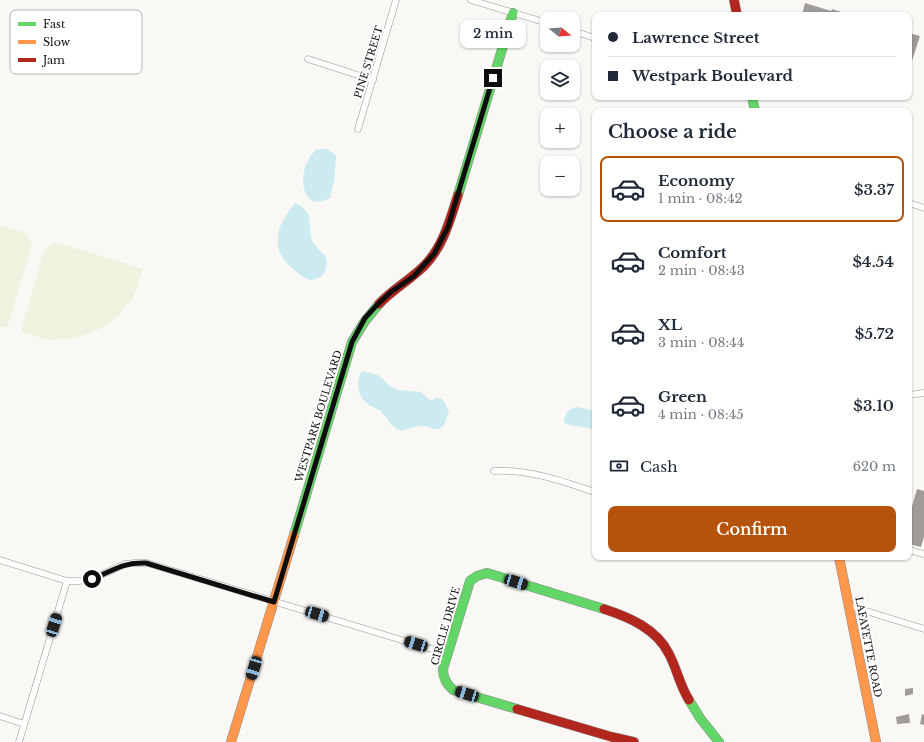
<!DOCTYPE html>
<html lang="en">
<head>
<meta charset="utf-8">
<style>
	:root { --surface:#fff; --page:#f6f6f7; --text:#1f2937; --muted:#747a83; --line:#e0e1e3; --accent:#b45309 }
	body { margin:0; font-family:"Libre Baskerville",serif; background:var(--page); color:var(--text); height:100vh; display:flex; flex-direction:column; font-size:15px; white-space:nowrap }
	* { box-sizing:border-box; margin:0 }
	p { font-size:13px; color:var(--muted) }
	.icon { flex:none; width:22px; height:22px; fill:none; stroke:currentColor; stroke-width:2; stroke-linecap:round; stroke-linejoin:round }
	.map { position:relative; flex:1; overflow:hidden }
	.side { position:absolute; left:592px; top:108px; width:320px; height:452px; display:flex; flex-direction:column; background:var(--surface); border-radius:8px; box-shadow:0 1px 3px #0004 }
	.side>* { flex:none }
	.hud { position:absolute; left:592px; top:12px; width:320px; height:88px; border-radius:8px; box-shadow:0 1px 3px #0004; display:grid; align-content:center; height:88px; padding:0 16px; background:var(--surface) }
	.needle { width:26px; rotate:107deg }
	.controls { position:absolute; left:540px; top:12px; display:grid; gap:8px }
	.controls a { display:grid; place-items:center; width:40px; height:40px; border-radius:8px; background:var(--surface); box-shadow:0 1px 3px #0004; font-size:20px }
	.end { position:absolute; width:18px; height:18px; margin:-9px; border:5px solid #0e0e0e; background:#fff; box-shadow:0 0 0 2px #fff }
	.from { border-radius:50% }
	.bubble { position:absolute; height:28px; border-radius:8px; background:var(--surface); box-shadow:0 1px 3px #0004; font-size:13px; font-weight:600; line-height:28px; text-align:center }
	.car { position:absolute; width:12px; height:24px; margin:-12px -6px; border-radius:5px; box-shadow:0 0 3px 1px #0007; background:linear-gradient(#222 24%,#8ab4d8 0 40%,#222 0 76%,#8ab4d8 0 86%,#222 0) }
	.hud b { display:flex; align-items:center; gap:14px; height:38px; font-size:15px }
	.hud b+b { border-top:1px solid var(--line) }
	.hud i { width:10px; height:10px; background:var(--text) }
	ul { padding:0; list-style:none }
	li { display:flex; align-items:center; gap:12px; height:66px; margin:0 8px 6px; padding:0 8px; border:2px solid transparent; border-radius:8px }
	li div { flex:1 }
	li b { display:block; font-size:15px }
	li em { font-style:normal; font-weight:600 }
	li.on { border-color:var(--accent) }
	li>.icon { width:36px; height:36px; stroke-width:1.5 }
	h2 { padding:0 16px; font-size:18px; line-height:48px }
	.pay { display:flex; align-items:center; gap:10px; height:44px; padding:0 16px; font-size:15px }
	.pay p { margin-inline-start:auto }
	.action { display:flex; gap:8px; margin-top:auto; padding:8px 16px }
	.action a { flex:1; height:46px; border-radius:8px; background:var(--accent); color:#fff; font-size:16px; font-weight:600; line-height:46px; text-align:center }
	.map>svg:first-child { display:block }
	.pitch { fill:#f0f2df }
	.water { fill:#ccebf1 }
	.building { fill:#9e9b99 }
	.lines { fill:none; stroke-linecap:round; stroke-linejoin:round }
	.street-casing { stroke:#949392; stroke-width:7 }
	.fast-casing { stroke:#8b8a88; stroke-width:10 }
	.slow-casing { stroke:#8b8a88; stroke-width:10 }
	.jam-casing { stroke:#8b8a88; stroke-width:10 }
	.street { stroke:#fefefd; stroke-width:6 }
	.fast { stroke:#63d668; stroke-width:9 }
	.slow { stroke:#ff974d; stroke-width:9 }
	.jam { stroke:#b3261e; stroke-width:9 }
	.route { stroke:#0e0e0e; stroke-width:5 }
	.labels { text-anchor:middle; stroke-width:4; stroke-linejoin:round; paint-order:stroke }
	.street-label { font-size:10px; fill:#0e0e0e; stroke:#fff }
	.key { fill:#fff; stroke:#b7b7b7; stroke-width:1 }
	.key-label { font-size:11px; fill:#0e0e0e }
</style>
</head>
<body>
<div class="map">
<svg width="924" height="742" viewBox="0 0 924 742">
	<rect width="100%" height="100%" fill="#faf8f4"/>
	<path class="pitch" d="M0,225l25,8 7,12 -25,83 -7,-2z
		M55,242l88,27 -9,27 -15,19 -17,13 -27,10 -27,2 -27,-8 23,-82z"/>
	<path class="water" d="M317,149h10l8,5 1,3 -2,23 -4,18c-31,18 -35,-32 -13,-49z
		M295,203c20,8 12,21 17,37 8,16 20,12 12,34 -4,3 -9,6 -14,6 -4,-1 -8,-4 -11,-6 -12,-10 -24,-20 -21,-38 1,-12 10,-24 17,-33z
		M363,371l15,4 12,11 8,4 23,2 9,8h3l2,-2h6l4,5 4,8c-2,7 -5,20 -14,18 -5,-1 -8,-3 -13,-3 -7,0 -14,3 -21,5 -11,-3 -12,-13 -20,-19 -2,-3 -5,-3 -8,-5 -11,-5 -15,-13 -15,-25 1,-4 1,-8 5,-11z
		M577,407l18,4v18l-25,-4 -6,-2c0,-9 5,-15 13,-16z"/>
	<path class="building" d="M805,3l26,8 1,-2 18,6h-48z
		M909,33l11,3 -11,34z
		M917,489l7,2v46l-3,10 -12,-3v-27z
		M913,688v6l-8,2v-7z
		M909,714l1,9 -13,1 -1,-7z
		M922,714l2,1v10l-4,-1z"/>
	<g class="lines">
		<defs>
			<path id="street" d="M471,0l76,23
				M573,31l22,7
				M308,59l65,21
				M358,129l38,-129
				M909,203l15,5
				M909,395l15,-2
				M494,471c35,-2 68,10 101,21
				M909,550l15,4
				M0,560l67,21h12l13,-2 33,-15 10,-1h12l301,91
				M850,606l74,23
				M0,716l24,8
				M19,742l48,-161"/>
			<path id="fast" d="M752,97l3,14
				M458,195l55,-182
				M294,535l58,-193 13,-21 14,-17
				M689,700l11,18 19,24
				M517,709l-64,-19c-7,-6 -10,-12 -10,-21l27,-88 7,-5 10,-3 117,36"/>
			<path id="slow" d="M839,557l37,185
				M231,742l63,-207"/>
			<path id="jam" d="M734,0l3,15
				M379,304c13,-14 31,-24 45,-38 19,-19 26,-46 34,-71
				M604,609c25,8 53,20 65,45 8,15 11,32 20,46
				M517,709l95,28 22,5"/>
		</defs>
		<use href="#street" class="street-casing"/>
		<use href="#fast" class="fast-casing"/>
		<use href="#slow" class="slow-casing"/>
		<use href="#jam" class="jam-casing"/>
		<use href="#street" class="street"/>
		<use href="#fast" class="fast"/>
		<use href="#slow" class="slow"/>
		<use href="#jam" class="jam"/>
	</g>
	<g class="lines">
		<path class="route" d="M92,579c21,-8 30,-17 54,-16l128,39 78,-260 13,-24 12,-13 14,-13 23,-16 20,-22 14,-27 45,-149"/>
	</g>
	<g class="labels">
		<g class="street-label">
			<text transform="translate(368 62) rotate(-73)" y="4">PINE STREET</text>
			<text transform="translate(318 416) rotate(-73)" y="4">WESTPARK BOULEVARD</text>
			<text transform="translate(445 626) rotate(-74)" y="4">CIRCLE DRIVE</text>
			<text transform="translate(869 647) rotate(79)" y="4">LAFAYETTE ROAD</text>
		</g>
	</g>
	<rect x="10" y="10" width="132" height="64" rx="6" class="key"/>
	<rect x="18" y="22" width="18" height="4" fill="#63d668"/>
	<rect x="18" y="40" width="18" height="4" fill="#ff974d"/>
	<rect x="18" y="58" width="18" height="4" fill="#b3261e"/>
	<g class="key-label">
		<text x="43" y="28">Fast</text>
		<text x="43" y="46">Slow</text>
		<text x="43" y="64">Jam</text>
	</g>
</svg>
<div class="controls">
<a><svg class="needle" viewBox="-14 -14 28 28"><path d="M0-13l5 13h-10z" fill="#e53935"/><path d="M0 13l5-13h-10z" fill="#747a83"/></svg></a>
<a><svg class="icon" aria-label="layers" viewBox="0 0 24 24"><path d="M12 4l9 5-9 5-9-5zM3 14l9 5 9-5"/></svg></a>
<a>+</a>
<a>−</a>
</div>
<i class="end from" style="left:92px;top:579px"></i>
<i class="end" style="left:493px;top:78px"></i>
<div class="bubble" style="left:460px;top:20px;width:66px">2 min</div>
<i class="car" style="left:516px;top:582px;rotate:107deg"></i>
<i class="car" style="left:317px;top:614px;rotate:106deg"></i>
<i class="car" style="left:54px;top:625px;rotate:17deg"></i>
<i class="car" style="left:416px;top:644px;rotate:287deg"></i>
<i class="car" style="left:254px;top:668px;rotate:197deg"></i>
<i class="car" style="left:467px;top:694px;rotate:287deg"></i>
<div class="hud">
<b><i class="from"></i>Lawrence Street</b>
<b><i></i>Westpark Boulevard</b>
</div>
<section class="side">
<h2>Choose a ride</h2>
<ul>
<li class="on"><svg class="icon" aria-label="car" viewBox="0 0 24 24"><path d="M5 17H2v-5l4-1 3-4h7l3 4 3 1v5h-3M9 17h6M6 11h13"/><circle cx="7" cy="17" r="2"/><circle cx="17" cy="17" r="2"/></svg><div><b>Economy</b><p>1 min · 08:42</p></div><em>$3.37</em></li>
<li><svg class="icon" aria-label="car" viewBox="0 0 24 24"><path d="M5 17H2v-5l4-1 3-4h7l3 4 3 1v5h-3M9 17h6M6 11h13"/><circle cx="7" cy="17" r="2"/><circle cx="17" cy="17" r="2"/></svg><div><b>Comfort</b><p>2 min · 08:43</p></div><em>$4.54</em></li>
<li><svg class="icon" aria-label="car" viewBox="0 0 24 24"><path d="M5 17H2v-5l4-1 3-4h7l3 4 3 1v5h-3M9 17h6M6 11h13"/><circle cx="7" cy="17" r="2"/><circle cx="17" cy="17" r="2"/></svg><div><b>XL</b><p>3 min · 08:44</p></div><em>$5.72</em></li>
<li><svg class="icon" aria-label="car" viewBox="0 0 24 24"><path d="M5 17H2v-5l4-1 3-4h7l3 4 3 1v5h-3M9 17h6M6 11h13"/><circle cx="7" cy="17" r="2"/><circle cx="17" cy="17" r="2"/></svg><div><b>Green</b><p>4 min · 08:45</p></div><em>$3.10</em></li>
</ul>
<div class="pay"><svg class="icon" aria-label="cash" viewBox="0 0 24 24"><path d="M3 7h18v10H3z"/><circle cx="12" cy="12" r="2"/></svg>Cash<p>620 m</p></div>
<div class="action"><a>Confirm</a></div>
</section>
</div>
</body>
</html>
